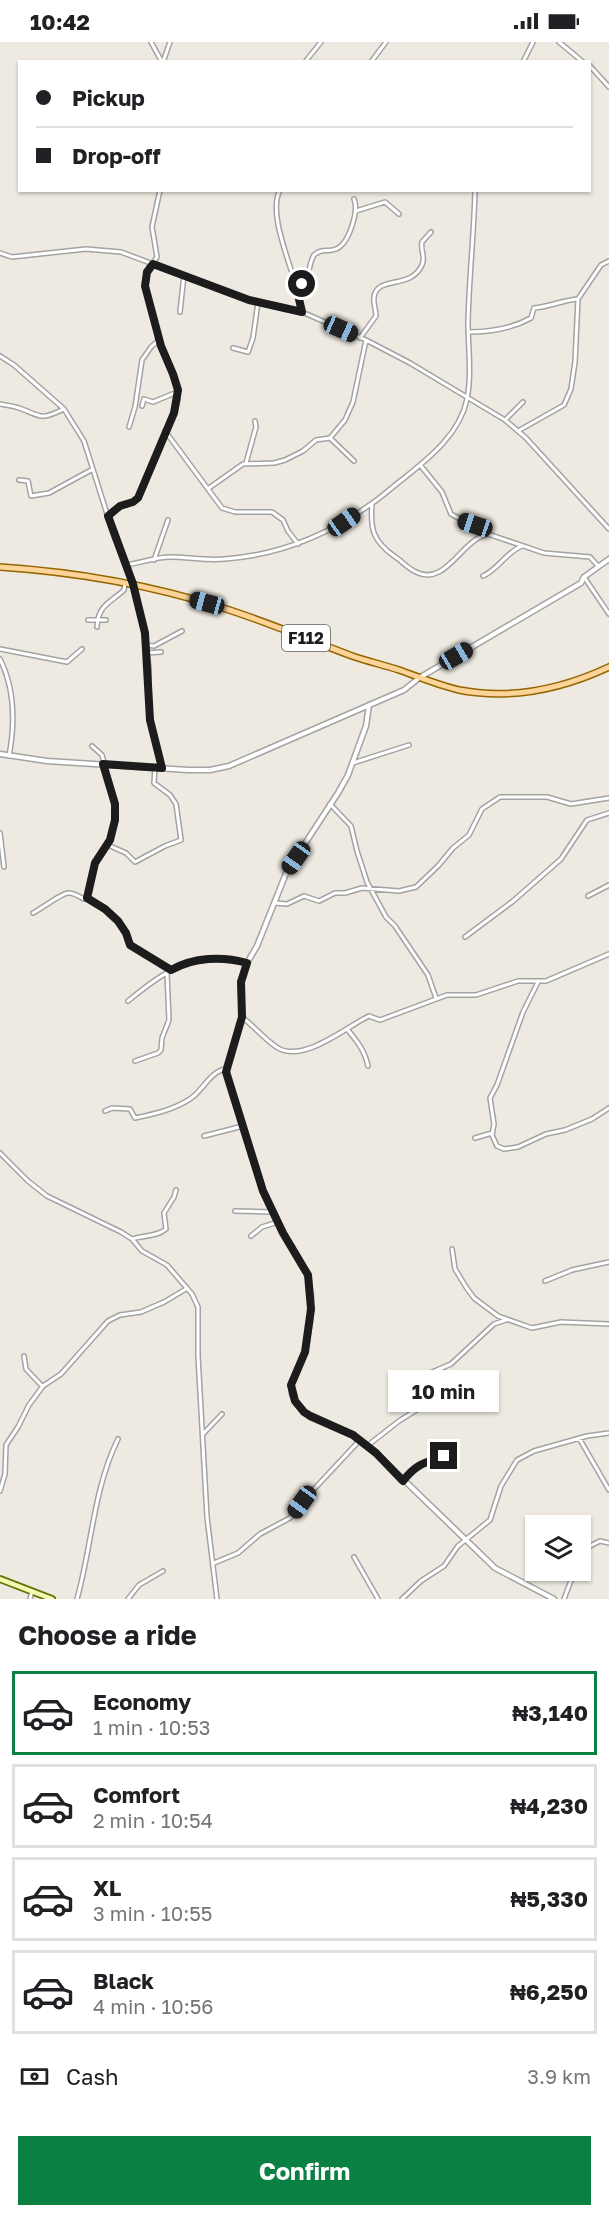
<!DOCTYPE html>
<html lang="en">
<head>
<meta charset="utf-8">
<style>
	:root { --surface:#fff; --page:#f6f6f6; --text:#202124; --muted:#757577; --line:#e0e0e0; --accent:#0b8043 }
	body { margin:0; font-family:"Golos Text",sans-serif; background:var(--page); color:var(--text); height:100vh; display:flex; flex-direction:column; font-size:22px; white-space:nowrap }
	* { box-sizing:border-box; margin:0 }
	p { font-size:20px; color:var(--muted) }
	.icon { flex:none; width:33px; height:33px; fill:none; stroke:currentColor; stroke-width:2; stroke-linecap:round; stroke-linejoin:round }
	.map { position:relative; height:1557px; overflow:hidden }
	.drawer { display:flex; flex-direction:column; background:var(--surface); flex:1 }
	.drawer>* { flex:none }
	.top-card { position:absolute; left:18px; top:18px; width:573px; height:132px; border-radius:0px; box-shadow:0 2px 4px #0004; display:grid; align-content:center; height:132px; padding:0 18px; background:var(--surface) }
	.fabs { position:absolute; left:525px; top:1473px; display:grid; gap:12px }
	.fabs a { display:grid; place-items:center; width:66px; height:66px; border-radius:0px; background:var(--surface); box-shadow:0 2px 4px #0004; font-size:30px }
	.end { position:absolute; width:27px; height:27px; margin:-14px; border:8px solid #1c1c1c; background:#fff; box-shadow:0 0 0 3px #fff }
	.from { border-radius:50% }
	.bubble { position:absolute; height:42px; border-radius:0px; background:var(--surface); box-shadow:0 2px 4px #0004; font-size:20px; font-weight:700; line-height:42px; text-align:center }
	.car { position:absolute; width:18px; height:36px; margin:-18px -9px; border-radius:8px; box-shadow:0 0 4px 2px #0007; background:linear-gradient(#222 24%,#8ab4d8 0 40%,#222 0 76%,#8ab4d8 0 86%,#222 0) }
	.top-card b { display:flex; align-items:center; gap:21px; height:57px; font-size:22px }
	.top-card b+b { border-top:2px solid var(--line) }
	.top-card i { width:15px; height:15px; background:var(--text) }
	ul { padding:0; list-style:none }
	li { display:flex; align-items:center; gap:18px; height:84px; margin:0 12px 9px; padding:0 6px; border:3px solid var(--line); border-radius:0px }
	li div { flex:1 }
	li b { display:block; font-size:22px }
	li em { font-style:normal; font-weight:700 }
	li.on { border-color:var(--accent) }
	li>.icon { width:54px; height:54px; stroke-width:1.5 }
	h2 { padding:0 18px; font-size:27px; line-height:72px }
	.pay { display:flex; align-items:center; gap:15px; height:66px; padding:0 18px; font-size:22px }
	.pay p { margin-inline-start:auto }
	.cta { display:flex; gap:12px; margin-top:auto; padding:12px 18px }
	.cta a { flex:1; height:69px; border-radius:0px; background:var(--accent); color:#fff; font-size:24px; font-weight:700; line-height:69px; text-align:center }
	.status { display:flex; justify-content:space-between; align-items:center; height:42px; padding:0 30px; background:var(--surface); direction:ltr }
	.status svg { height:16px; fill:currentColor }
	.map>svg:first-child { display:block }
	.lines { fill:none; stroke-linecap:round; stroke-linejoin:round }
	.minor-casing { stroke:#a3a3a3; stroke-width:6 }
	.tertiary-casing { stroke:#a3a3a3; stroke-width:7 }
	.secondary-casing { stroke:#647204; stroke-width:8 }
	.primary-casing { stroke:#946600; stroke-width:8 }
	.minor { stroke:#fff; stroke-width:3 }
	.tertiary { stroke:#fff; stroke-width:4 }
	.secondary { stroke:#f4f9b4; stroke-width:4.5 }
	.primary { stroke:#fcd398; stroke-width:5 }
	.route { stroke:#1c1c1c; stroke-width:8 }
	.labels { text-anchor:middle; stroke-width:6; stroke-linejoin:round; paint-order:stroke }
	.shield { fill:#fff; stroke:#606060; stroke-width:1.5 }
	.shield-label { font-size:16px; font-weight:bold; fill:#1c1c1c }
</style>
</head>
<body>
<div class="status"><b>10:42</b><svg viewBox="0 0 49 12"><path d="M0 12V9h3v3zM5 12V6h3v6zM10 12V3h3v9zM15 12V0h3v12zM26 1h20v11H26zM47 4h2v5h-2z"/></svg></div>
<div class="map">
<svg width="609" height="1557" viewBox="0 0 609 1557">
	<rect width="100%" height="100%" fill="#eeeae2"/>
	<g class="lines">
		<defs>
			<path id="minor" d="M151,0l11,20
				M559,0l24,20
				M163,20l7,-20
				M305,20l16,-20
				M371,20l15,-20
				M523,20l10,-20
				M590,24l19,21
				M280,148c-15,27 20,92 22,122
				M356,169l29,-9 14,12
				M0,211l12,4 74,-8 35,3 128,48 53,12 64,28 44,23 95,57 21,18 83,91
				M296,245c17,-8 10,-18 18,-32 10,-8 13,-2 22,-6 13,-5 23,-38 18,-50
				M180,270l4,-37
				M469,290c22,0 42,-3 62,-14l3,-10c15,-1 29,-8 44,-9
				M360,296l16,-22c0,-6 -3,-13 -2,-19 3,-22 37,-7 48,-32 4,-8 -2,-15 0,-23l9,-10
				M233,306l15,4 5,-14 5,-36
				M0,314l14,9 50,44 20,32 30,95 19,48 10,39 6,45v47l13,53
				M0,362c6,1 13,2 19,4 23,8 20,13 45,1
				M142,364l2,-7 9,3 22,-9 3,2
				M505,378l18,-18
				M129,385l6,-20 7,-47 9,-13 8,-7
				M165,389l57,77 13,4h37l11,8 5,11 10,13
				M518,389l46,-26 7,-16 4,-27 3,-63 23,-34 8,-4
				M330,396l24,23
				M246,421l10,-36 -1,-6
				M421,424l21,26 9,22 37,20
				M19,438l9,1 3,15 18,-3 44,-24
				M209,446l34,-24 31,-1 11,-3 18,-9 13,-11 14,-2 15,-18 8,-18 13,-62
				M372,462c-2,25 1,37 22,52 8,5 13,12 22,16 30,15 45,-32 72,-38l56,19 46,4 8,9
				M109,474l11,-10 13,-4 5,-4 36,-85 4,-13 -2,-16 -15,-38 -16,-60 2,-14 10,-15 -5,-30 8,-37
				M154,518l14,-40
				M126,523c14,-2 30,-8 44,-8 19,0 36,4 55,2 53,-4 103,-24 146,-55 11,-7 21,-17 32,-25 26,-21 57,-45 64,-80 5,-25 1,-52 1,-77 1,-44 6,-88 7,-132
				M483,534c15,-6 23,-24 39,-30
				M584,535l25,37
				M88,578h18
				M97,585c1,-22 13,-24 27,-37l1,-7
				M146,603l8,1 28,-15
				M0,607l67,13 15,-13
				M147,611l14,-1
				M0,617c15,30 15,65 9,97
				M92,704l10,9 13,49v16l-5,20 -15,23 -8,35 18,11 13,12 8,12 4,12 41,25
				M353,721l56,-18
				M330,762l21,22 6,25 10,31 19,35 9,9 33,49 8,23
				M0,791l4,34
				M108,803l18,8 9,9 30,-16 16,-6 -5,-36 -6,-9 -16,-12 1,-15
				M588,854l21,-11
				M275,861l12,1 17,-8 15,5 16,-8h10l17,-5 37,3 17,-4 22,-21 15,-18 16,-13 13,-26 18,-12h47l24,7 38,-6
				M33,871c8,-4 30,-21 36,-20 5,0 11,4 15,6l3,-1
				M465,895l47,-35 49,-43 26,-39 22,-7
				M538,940l-15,30 -26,73 -7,13 4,26 -2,11 5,11 7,3 14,-2 28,-13 19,-4 27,-11 17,-11
				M128,959c38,-31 68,-52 119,-38
				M242,975c13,10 23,23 36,31 26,15 68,-21 91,-32l11,4 67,-25h29l42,-14h28l63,-27
				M347,987c10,12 18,22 21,37
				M135,1019l23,-8 3,-3 1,-12 7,-18 -2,-47
				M105,1069l7,-3 18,1 5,9c19,-4 38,-8 55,-19 13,-8 20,-28 36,-30
				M204,1094l39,-10
				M475,1096l17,-5
				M0,1111l28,28 19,15 74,36 11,7 10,12 25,14 25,29 6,13v49l9,161 10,82
				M235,1169l38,1
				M251,1194l11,-9 16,-5
				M132,1197c11,-4 25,-2 34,-10l-2,-16 10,-16 2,-7
				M452,1207l3,20 11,18 8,11 24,18 34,12 29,-6 48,2
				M545,1239l27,-11 37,-8
				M24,1314l2,13 16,17
				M416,1367c-5,-8 -11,-17 -7,-27l42,-18 43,-40 12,-4
				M203,1392l19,-20
				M579,1396l30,52
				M367,1404l32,-25 51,-32
				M403,1439c13,-17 22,-19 41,-25
				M0,1449l5,-17 1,-29 12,-18 11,-22 14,-19 18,-12 47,-53 12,-6 21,-3 23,-10 22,-13
				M580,1509l20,-10 9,2
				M354,1515l24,42
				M214,1521l24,-10 22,-19 30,-16 12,-16 58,-62
				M30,1557l2,-8
				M77,1557c15,-53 16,-109 41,-160
				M128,1557l11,-14 24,-14
				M402,1557l19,-18 23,-15 14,-20 32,-26 11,-34 16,-26 17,-9 53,-15 22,-3
				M564,1557l11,-29"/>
			<path id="tertiary" d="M369,663l-3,21 -18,49 -10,18 -51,78 -30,75 -10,17 -6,19 1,35 -16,52 37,122 20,42 25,42 3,21 -1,25 -5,31 -14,33 1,9 3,7 9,11 49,23 23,18 119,115 59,31
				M0,712l47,7 141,9h22l19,-4 175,-76 15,-12 162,-95 3,-6 25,-18"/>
			<path id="secondary" d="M0,1537l52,20"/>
			<path id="primary" d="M0,525c76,5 151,18 223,41 45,14 88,33 132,49 15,5 29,8 44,13 20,7 39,15 60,20 52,10 103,-1 150,-23"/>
		</defs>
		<use href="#minor" class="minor-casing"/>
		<use href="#tertiary" class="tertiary-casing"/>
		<use href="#secondary" class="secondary-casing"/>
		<use href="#primary" class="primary-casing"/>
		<use href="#minor" class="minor"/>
		<use href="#tertiary" class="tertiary"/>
		<use href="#secondary" class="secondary"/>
		<use href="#primary" class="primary"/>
	</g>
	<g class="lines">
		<path class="route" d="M302,242l-6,2 6,26 -53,-12 -96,-36 -6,8 -2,14 16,60 12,28 5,16 -4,23 -36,85 -5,4 -13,4 -12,10 25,68 12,49 5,87 12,48 -59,-4 12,40v16l-5,20 -15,23 -8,35 18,11 13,12 8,12 4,12 41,25c23,-13 51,-14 76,-7l-6,19 1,35 -16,55 37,119 20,42 25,42 3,34 -6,43 -14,33 4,16 9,11 6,4 43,19 23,18 27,28c13,-17 21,-18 41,-25"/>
	</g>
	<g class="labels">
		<rect class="shield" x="282" y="583" width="48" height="26" rx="4.5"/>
		<g class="shield-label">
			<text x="306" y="602">F112</text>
		</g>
	</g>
</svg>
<div class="fabs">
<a><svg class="icon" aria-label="layers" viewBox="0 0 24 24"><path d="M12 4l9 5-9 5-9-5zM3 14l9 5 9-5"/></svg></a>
</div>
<i class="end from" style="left:302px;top:242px"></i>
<i class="end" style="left:444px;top:1414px"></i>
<div class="bubble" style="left:388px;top:1328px;width:111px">10 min</div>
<i class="car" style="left:341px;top:287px;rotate:114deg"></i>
<i class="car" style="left:344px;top:480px;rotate:55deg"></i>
<i class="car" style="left:475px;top:483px;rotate:289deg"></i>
<i class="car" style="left:207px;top:561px;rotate:285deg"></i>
<i class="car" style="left:456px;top:614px;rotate:60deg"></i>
<i class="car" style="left:296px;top:816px;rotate:215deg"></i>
<i class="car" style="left:302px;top:1460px;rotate:216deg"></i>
<div class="top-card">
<b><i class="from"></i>Pickup</b>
<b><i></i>Drop-off</b>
</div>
</div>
<section class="drawer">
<h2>Choose a ride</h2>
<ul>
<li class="on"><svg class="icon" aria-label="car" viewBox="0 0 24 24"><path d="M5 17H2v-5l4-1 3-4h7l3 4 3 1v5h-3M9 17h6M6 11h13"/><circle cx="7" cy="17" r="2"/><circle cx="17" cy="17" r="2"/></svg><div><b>Economy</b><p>1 min · 10:53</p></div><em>₦3,140</em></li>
<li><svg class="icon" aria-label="car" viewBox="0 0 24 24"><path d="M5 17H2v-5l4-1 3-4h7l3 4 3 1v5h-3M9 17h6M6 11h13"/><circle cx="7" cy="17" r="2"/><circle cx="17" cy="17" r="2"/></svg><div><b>Comfort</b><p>2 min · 10:54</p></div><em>₦4,230</em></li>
<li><svg class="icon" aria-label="car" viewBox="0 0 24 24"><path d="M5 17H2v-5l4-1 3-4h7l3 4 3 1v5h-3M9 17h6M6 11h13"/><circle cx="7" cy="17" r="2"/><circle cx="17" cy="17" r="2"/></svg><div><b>XL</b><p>3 min · 10:55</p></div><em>₦5,330</em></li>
<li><svg class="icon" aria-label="car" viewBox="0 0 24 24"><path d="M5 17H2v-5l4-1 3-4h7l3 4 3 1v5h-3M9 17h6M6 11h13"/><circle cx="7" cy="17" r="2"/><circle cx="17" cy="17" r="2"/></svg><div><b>Black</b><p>4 min · 10:56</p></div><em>₦6,250</em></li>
</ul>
<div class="pay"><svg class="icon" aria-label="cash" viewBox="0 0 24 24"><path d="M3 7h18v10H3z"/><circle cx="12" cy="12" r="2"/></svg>Cash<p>3.9 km</p></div>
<div class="cta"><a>Confirm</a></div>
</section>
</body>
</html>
